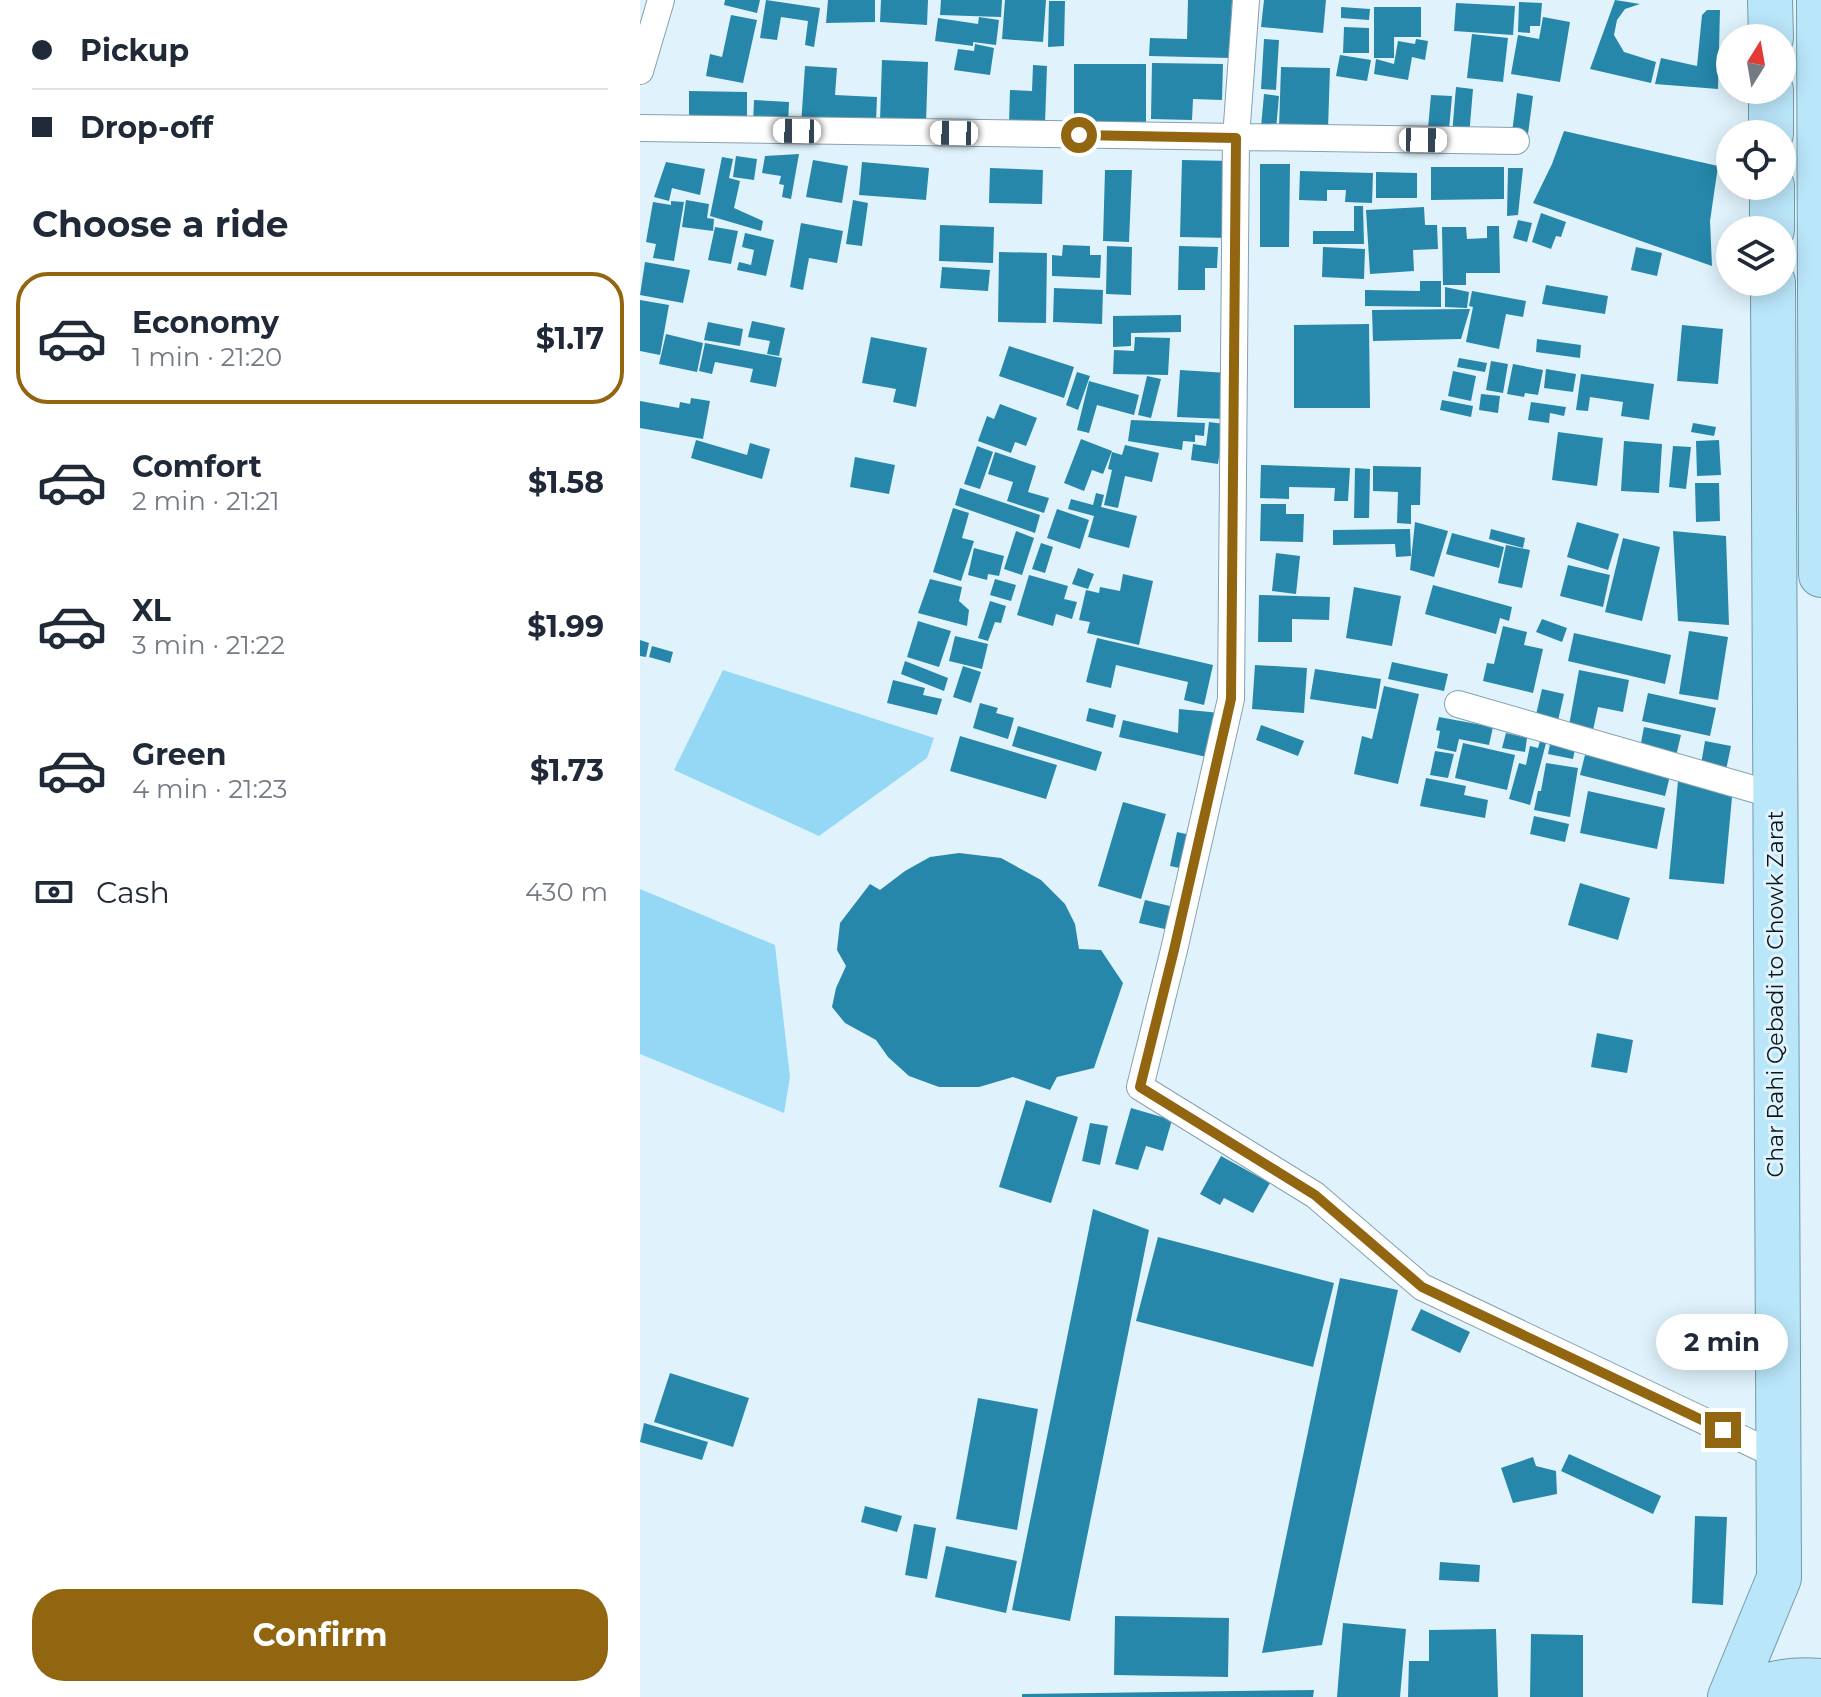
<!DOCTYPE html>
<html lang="en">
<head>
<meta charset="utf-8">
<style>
	:root { --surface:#fff; --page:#f6f6f7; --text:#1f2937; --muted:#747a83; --line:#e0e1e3; --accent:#926611 }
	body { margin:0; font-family:Montserrat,sans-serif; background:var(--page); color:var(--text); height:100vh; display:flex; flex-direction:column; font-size:30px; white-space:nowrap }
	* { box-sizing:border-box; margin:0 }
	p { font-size:26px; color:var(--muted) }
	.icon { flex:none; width:44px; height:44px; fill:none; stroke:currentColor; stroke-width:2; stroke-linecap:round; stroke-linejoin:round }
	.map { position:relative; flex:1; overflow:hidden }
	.sheet { display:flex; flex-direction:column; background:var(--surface); width:640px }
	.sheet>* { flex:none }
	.top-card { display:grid; align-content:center; height:176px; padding:0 32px; background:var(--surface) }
	.needle { width:52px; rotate:11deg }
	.buttons { position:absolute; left:1076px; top:24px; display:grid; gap:16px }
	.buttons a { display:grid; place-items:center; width:80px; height:80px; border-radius:50%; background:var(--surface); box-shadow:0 4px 20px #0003; font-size:40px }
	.end { position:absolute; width:36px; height:36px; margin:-18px; border:10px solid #926611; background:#fff; box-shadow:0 0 0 4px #fff }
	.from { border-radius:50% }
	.bubble { position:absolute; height:56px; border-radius:28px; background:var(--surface); box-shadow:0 4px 20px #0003; font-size:26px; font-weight:700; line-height:56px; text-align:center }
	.car { position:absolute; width:24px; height:48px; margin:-24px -12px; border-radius:10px; box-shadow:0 0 6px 2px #0007; background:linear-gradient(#fff 24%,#345 0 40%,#fff 0 76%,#345 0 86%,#fff 0) }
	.top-card b { display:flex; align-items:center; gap:28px; height:76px; font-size:30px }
	.top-card b+b { border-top:2px solid var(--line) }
	.top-card i { width:20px; height:20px; background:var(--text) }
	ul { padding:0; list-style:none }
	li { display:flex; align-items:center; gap:24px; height:132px; margin:0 16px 12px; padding:0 16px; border:4px solid transparent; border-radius:32px }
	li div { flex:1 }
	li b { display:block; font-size:30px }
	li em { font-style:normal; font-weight:700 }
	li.active { border-color:var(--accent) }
	li>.icon { width:72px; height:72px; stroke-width:1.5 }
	h2 { padding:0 32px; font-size:36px; line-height:96px }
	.pay { display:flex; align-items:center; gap:20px; height:88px; padding:0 32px; font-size:30px }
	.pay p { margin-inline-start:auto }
	.primary-button { display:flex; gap:16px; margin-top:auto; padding:16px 32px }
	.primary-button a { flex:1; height:92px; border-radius:32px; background:var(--accent); color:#fff; font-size:32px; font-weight:700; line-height:92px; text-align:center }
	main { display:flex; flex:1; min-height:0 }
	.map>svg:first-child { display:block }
	.green { fill:#95d8f6 }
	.building { fill:#2687aa }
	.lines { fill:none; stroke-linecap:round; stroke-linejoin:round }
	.minor-casing { stroke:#83a1af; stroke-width:28 }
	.trunk-casing { stroke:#7199ab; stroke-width:46 }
	.minor { stroke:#fff; stroke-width:26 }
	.trunk { stroke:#bae6fa; stroke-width:44 }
	.route { stroke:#926611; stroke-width:10 }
	.labels { text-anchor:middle; stroke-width:6; stroke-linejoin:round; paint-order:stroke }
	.street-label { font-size:22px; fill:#0a161b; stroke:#e0f3fc }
</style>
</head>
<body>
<main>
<section class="sheet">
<div class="top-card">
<b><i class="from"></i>Pickup</b>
<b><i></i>Drop-off</b>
</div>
<h2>Choose a ride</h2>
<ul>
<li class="active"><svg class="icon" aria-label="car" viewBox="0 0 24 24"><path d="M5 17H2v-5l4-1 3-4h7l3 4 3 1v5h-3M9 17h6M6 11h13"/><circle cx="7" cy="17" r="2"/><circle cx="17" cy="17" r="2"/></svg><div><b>Economy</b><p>1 min · 21:20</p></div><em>$1.17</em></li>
<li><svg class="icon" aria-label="car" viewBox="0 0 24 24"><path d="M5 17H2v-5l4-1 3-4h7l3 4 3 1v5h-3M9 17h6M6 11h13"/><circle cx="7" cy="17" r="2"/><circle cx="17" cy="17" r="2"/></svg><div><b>Comfort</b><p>2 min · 21:21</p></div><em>$1.58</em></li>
<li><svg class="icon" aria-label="car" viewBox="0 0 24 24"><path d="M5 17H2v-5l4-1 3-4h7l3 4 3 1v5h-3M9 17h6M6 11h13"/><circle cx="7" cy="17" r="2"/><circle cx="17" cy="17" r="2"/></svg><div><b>XL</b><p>3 min · 21:22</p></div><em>$1.99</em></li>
<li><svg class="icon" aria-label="car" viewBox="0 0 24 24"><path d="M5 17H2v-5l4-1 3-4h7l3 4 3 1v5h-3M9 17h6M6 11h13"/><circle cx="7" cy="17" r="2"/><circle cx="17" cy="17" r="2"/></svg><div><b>Green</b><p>4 min · 21:23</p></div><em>$1.73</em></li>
</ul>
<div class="pay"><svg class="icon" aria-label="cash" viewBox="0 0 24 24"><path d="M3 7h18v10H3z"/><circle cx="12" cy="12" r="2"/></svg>Cash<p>430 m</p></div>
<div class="primary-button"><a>Confirm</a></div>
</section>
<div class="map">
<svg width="1181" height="1697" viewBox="0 0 1181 1697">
	<rect width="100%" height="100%" fill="#e0f3fc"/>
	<path class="green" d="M83,670l211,68 -7,20 -108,78 -145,-66z
		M0,889l135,56 15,132 -6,36 -144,-59z"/>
	<path class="building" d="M85,0h35l-3,13 -33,-8z
		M126,0l54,8 -6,39 -9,-2 3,-24 -27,-4 -4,23 -17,-2z
		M188,0h47v22l-49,1z
		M241,0h47l-1,25 -47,-3z
		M301,0h61l-1,17 -61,-2z
		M365,0h41l-3,42 -41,-3z
		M548,0h44l-2,58 -81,-2 1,-18 37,1z
		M624,0h62l-3,33 -62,-6z
		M975,0l25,4 -15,5 -8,11 -3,15 10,17 32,10 -5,21 -61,-14z
		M409,1h16l-1,45 -16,1z
		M879,2l23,1 -2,23h-10v7l-12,-1z
		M816,3l59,3 -2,29 -59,-4z
		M701,7l29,2 -1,11 -28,-2z
		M734,7h47v30h-27v21h-20z
		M1067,10h13l-2,79 -63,-5 6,-26 36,8 5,-51z
		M91,15l26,5 -14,63 -37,-7 4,-22 12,3z
		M339,17l20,3 -3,25 -23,-3v4l-38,-5 3,-23 40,6z
		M903,17l27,5 -10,60 -49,-8 7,-39 21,4z
		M704,27l25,1v25h-26z
		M832,34l36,4 -5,44 -36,-4z
		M624,39l15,1 -3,50 -15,-1z
		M776,39l12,2 -3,19 -13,-3 -4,23 -34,-6 2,-15 18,5 4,-23 17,3z
		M335,44l19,4 -4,27 -36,-5 4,-21 16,2z
		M700,55l31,5 -4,21 -31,-5z
		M242,60l46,2 -2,61 -46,-2z
		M512,63l71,1 -1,36 -29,-1 -1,21 -41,-1z
		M434,64h72v62h-72z
		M393,65l14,1 -2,58 -36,-1 1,-33 22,1z
		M165,66l32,2 -2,27 42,2 -1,25 -75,3z
		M641,67l49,1 -2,61 -49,-1z
		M816,87l17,2 -4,47 -17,-2z
		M49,91l58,1v34l-58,-1z
		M877,93l16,3 -5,38 -16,-1z
		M624,94l15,2 -3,33 -15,-2z
		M791,95l21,1 -3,34 -21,-2z
		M114,100l35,2 -1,23 -35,-1z
		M924,131l154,35 -8,55 2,45 -179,-63 19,-39z
		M159,154l-8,45 -9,-2 2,-12 -5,-1 2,-8 -19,-3 3,-17z
		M96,156l21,3 -3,21 -21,-3z
		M82,157l11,2 -4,19 11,3 -6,27 29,13 -2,10 -51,-15z
		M173,160l35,6 -6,37 -36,-6z
		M542,160l50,1 -2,77 -50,-1z
		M26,162l39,7 -5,26 -28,-7 -3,13 -15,-4z
		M222,162l67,6 -3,32 -67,-5z
		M620,164h30l-1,83h-29z
		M791,167h73v32l-73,1z
		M350,168l53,2 -1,34 -53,-1z
		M868,168h15l-5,47 -11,1z
		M465,170h27l-3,72 -26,-1z
		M660,171l73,2 -1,30 -27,-1 1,-12h-19v11l-28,-1z
		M736,172l41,1v25h-41z
		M46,200l23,4 -2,14 7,1 -1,12 -31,-4z
		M213,200l15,3 -6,43 -16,-2z
		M31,201l13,1 -10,59 -21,-3 3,-14 -10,-2 7,-40 18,3z
		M714,206h9l1,38h-51v-13h41z
		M784,207l1,18h12l1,24 -25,1 1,21 -44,3 -4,-64z
		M901,213l25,9 -5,15 -5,-1 -5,13 -19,-7z
		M878,220l14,3 -5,19 -14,-4z
		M161,223l42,8 -6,32 -28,-5 -6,32 -13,-3z
		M300,225l54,2 -1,36 -54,-2z
		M847,226h12l1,47h-34v12h-23l-1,-58h24l1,12 20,-1z
		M75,227l23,4 -7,33 -23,-4z
		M105,233l29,7 -8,36 -29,-6 2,-8 12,3 3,-15 -12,-3z
		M423,245l27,1v9h11l-1,23 -48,-2v-21l10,1z
		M467,246l25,1 -1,48 -25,-1z
		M539,246l39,1 -1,21h-12v22h-27z
		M683,247l42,2 -1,30 -42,-2z
		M996,247l26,6 -5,23 -26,-6z
		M359,252l48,1 -1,70 -48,-1z
		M5,262l45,8 -7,33 -43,-8z
		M302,267l48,3 -2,21 -48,-3z
		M780,281h21v26l-76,-1v-16l55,1z
		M906,285l62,11 -3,18 -63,-10z
		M805,287l24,5 -2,16 -22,-1z
		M414,288l49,2 -1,34 -49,-2z
		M832,291l54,10 -3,16 -17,-3 -7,35 -33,-7 7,-35 -4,-1z
		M0,300l29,5 -9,50 -20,-4z
		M830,309l-9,30 -88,2 -1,-31z
		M541,315v17l-50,1v13l-18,1v-31z
		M112,321l33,7 -6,28 -12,-2 3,-13 -22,-4z
		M68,322l35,7 -3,17 -36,-6z
		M729,324l1,84h-76v-83z
		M1042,325l41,4 -5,55 -41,-3z
		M26,334l37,9 -6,29 -38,-8z
		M231,337l56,11 -11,59 -23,-5 3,-13 -34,-6z
		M495,337l35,1 -2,37 -55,-1 1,-24 20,1z
		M897,339l44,6 -1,13 -44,-6z
		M65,343l77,15 -6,29 -26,-5 3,-13 -38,-7 -3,12 -13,-3z
		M369,346l65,21 -10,31 -65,-22z
		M819,358l28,5 -2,9 -28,-5z
		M851,361l17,3 -5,29 -17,-3z
		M873,364l30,6 -5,25 -13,-2 -1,4 -17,-3z
		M906,369l30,5 -3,18 -29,-4z
		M540,370l48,3 -2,46 -49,-2z
		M813,371l23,5 -5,25 -23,-5z
		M437,372l13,4 -12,34 -12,-5z
		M941,374l73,10 -5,36 -28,-4 2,-14 -33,-5 -2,14 -12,-1z
		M507,376l14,3 -10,39 -13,-3z
		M449,381l50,14 -5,20 -37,-10 -8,28 -12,-3z
		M841,394l19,2 -2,17 -19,-3z
		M51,398l19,3 -7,38 -63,-11v-27l39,7 1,-6 10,2z
		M802,400l31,6 -2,11 -31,-7z
		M891,402l35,5 -2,9 -14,-3 -1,10 -21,-3z
		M360,404l37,14 -11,28 -11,-4 -4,11 -33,-12 9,-25 7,3z
		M491,420l74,3 -1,13 -9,-1v7l-12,-1 -1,9 -54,-9z
		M569,422l15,2 -6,40 -27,-4 2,-16 13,2z
		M1053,423l23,4 -2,9 -23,-4z
		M918,432l45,6 -6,48 -45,-6z
		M441,439l31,12 -9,23 -11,-4 -8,21 -20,-8z
		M56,440l51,15 3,-12 20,6 -8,30 -71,-21z
		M1079,440l2,35 -24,1 -1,-35z
		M984,441l38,3 -3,49 -38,-2z
		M485,445l34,8 -7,29 -27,-6 -7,32 -14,-3 8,-35 -4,-1 4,-17 10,3z
		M337,446l16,6 -13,37 -16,-5z
		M1033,446l18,1 -5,42 -17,-2z
		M355,452l41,14 -8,26 21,6 -5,15 -37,-12 6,-19 -25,-8z
		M215,457l40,8 -6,29 -39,-7z
		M621,465l89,3 -2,33h-14l1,-13 -46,-1v12l-29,-1z
		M733,466l48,1 -1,38h-9v19l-14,-1 1,-31 -25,-1z
		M715,468l15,1 -1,49h-15z
		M1055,483h24l1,38 -24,1z
		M320,488l80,27 -5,18 -80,-28z
		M456,493l8,2 -3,12 36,9 -8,32 -41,-11 6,-21 -26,-7 3,-10 22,6z
		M621,504h25v10h18l-1,28 -43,-1z
		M313,508l16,5 -7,25 12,3 -13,40 -28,-9z
		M417,509l32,11 -9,29 -33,-11z
		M775,522l33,9 -14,46 -24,-7z
		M937,522l42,12 -11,36 -41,-13z
		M770,529l1,27 -15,1 -1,-13 -62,1v-15z
		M851,529l34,9 -2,10 -34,-9z
		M376,531l18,7 -12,37 -18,-6z
		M1033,531l53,5 3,89 -51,-4z
		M812,533l52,14 -5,21 -53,-14z
		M983,538l37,9 -18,74 -37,-9z
		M401,543l12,4 -8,26 -13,-4z
		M866,545l24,5 -8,38 -24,-5z
		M334,548l30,8 -5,20 -11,-2 -1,6 -19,-5z
		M636,553l24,3 -4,38 -24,-3z
		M928,565l42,10 -7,32 -43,-11z
		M438,568l16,6 -6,15 -16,-5z
		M483,574l30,7 -14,64 -52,-12 3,-11 -11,-2 7,-30 13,3 1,-6 20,4z
		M389,575l39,11 -4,13 13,3 -5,17 -16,-5 -3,12 -36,-11z
		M290,579l32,8 -3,14 10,9 -2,16 -49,-13z
		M355,579l21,6 -5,16 -21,-6z
		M793,585l79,22 -3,14 -9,-3 -4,16 -71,-20z
		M714,587l47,9 -9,50 -46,-8z
		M619,595l71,2 -1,23 -37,-1v23h-34z
		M350,601l16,5 -5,17 -6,-1 -7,19 -10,-3z
		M902,619l25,9 -5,14 -26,-10z
		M278,621l33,10 -12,36 -32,-10z
		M863,626l24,6 -3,13 19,4 -10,44 -50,-12 4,-18 7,1z
		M1049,631l39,6 -10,63 -39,-6z
		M934,633l97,22 -6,29 -97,-23z
		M315,636l33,8 -6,25 -33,-8z
		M457,638l116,27 -9,40 -20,-5 4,-18 -72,-17 -5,23 -25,-6z
		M0,640l9,3 -3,14 -6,-1z
		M12,646l21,6 -3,11 -21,-6z
		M265,661l43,17 -4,13 -43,-17z
		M752,662l56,12 -4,17 -56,-12z
		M615,665l52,3 -3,45 -52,-4z
		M323,666l18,6 -10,31 -18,-6z
		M675,669l66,10 -5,30 -66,-10z
		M939,670l50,10 -6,32 -25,-5 -6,28 -24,-4z
		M253,680l32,8 -2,7 19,4 -5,16 -50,-12z
		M744,686l35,8 -21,90 -44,-10 8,-38 10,3z
		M902,689l22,5 -7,31 -22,-6z
		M1008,693l68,15 -6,28 -68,-15z
		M340,703l18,5 -2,5 18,5 -6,21 -35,-11z
		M449,708l27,7 -3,13 -27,-7z
		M539,709l41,4 -9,45 -92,-21 4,-17 55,13z
		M799,717l54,10 -4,18 -30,-6 -3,13 -19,-4 3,-17 -4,-1z
		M621,725l43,16 -6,15 -42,-16z
		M378,726l84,26 -6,19 -84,-25z
		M1004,727l37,8 -5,21 -36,-8z
		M866,733l21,5 -2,14 -23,-4z
		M320,736l97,29 -11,34 -96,-28z
		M900,741l6,2 -16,62 -21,-6 10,-36 7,2 4,-19 8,2z
		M1065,741l26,5 -6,29 -25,-5z
		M823,743l52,12 -8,35 -52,-12z
		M910,744l25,5 -2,10 -25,-5z
		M795,751l19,3 -6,24 -18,-3z
		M945,755l85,21 -5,20 -85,-21z
		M906,763l32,5 -8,49 -36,-7 4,-19h3z
		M786,778l40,8 -2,9 24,5 -3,18 -65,-12z
		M1038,781l55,5 -9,98 -55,-5z
		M948,791l77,17 -8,41 -77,-16z
		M483,802l43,12 -25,85 -43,-13z
		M894,816l35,8 -4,18 -35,-8z
		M537,832l18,4 -6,34 -19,-4z
		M319,853l42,5 40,22 24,24 10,20 4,25 22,1 22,33 -29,85 -37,9 -7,13 -37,-13 -34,10h-40l-30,-11 -21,-19 -12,-17 -31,-17 -13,-16 4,-19 10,-22 -9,-16 3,-27 30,-39 10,6 25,-19 25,-14z
		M940,883l50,15 -12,42 -50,-15z
		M505,900l29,7 -5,23 -30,-7z
		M957,1033l36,7 -6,33 -36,-6z
		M386,1100l52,17 -27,86 -52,-16z
		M491,1108l41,12 -9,31 -17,-5 -8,24 -23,-6z
		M450,1123l18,3 -8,39 -18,-4z
		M581,1156l49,27 -17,30 -29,-15 -4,7 -20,-11z
		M453,1209l56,21 -79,391 -58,-11z
		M518,1237l176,46 -21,84 -177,-46z
		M700,1278l58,12 -76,355 -60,8z
		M781,1309l49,23 -10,21 -49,-23z
		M30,1373l79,25 -16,49 -79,-25z
		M338,1398l60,11 -21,121 -61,-11z
		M4,1423l64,19 -6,18 -62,-18z
		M929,1454l92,42 -8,18 -92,-43z
		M893,1457l3,9 20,5 1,23 -44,9 -12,-35z
		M225,1506l37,10 -5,16 -36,-10z
		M1055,1516l32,1 -4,88 -31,-2z
		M274,1524l22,4 -9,51 -22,-4z
		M306,1546l71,15 -11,52 -71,-16z
		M800,1562l40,3 -1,17 -40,-2z
		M475,1616l114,2 -1,59 -114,-2z
		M703,1623l63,6 -6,68h-63z
		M856,1629l2,68h-90l1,-36h20v-31z
		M891,1634l52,1v62h-53z
		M674,1690l-1,7h-291v-3z"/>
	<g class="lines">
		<defs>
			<path id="minor" d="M606,0l-10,138 -5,561 -57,251 -34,137 175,108 107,92 356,169
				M0,71l21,-71
				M0,128l876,13
				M818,704l316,91"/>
			<path id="trunk" d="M1130,0l1,38
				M1179,0l2,575
				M1131,90v44
				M1132,186v44
				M1090,1697l49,-119 -6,-1296
				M1101,1697c26,-14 50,-19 80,-16"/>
		</defs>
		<use href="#minor" class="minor-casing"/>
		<use href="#trunk" class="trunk-casing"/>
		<use href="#minor" class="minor"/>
		<use href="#trunk" class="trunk"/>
	</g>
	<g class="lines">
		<path class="route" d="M439,135l157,3 -5,561 -57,251 -34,137 175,108 107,92 301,143"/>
	</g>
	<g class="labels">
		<g class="street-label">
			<text transform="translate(1135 994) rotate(-90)" y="8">Char Rahi Qebadi to Chowk Zarat</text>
		</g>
	</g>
</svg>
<div class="buttons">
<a><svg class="needle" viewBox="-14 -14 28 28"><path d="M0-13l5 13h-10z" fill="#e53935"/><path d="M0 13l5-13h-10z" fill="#747a83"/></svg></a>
<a><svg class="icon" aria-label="locate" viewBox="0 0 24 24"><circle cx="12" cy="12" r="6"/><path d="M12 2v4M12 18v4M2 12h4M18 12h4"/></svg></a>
<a><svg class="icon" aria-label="layers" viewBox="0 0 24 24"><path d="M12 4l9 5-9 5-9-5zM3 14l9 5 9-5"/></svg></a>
</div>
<i class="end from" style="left:439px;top:135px"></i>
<i class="end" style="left:1083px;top:1430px"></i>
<div class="bubble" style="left:1016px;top:1314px;width:132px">2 min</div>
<i class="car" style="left:157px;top:131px;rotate:271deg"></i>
<i class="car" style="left:314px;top:133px;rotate:271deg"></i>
<i class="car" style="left:783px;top:140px;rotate:91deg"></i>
</div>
</main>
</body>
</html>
